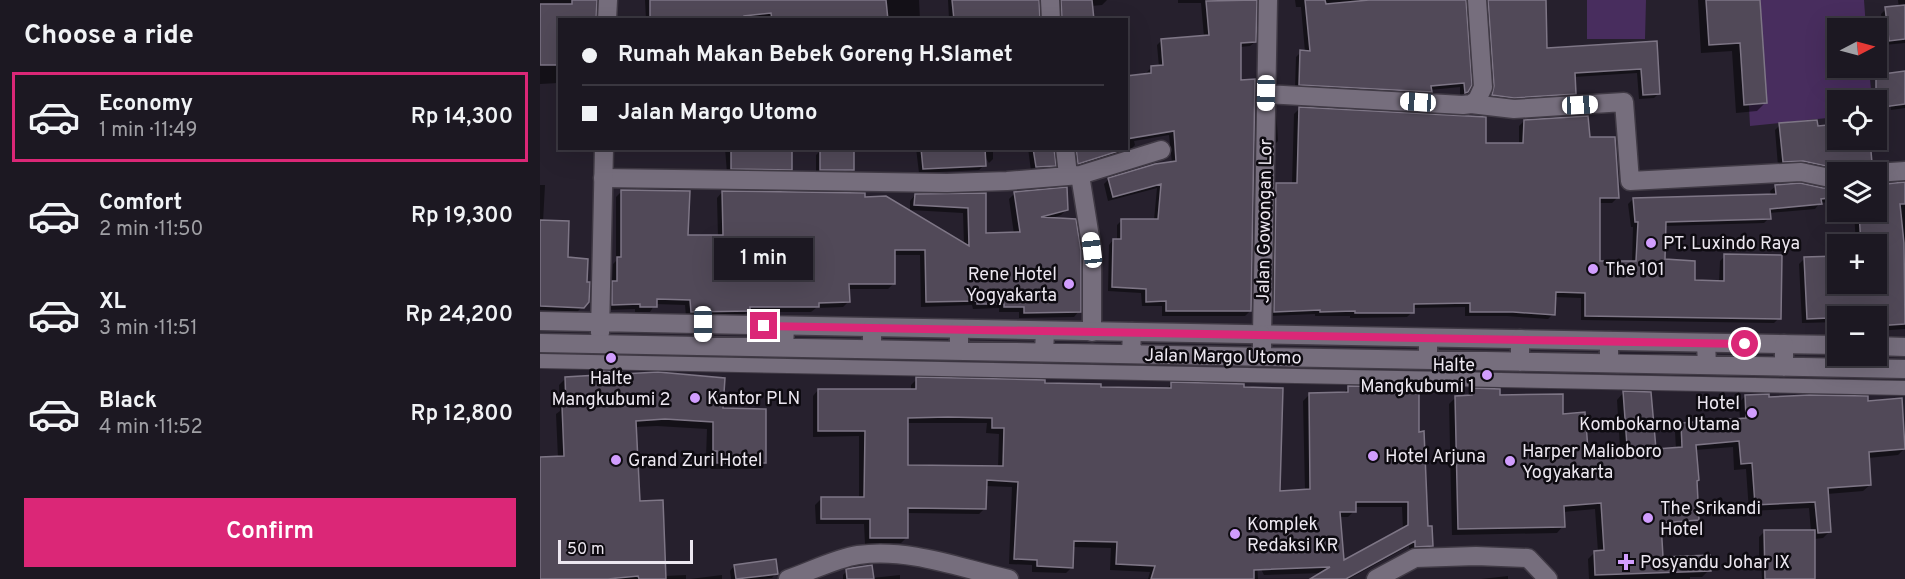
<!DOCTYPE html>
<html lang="en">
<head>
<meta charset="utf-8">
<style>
	:root { --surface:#1c1822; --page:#25212a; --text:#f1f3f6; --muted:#a0a0a5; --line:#3a3740; --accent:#db2777 }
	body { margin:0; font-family:Overpass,sans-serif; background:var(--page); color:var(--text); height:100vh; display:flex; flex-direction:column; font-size:22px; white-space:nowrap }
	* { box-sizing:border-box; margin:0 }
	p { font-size:20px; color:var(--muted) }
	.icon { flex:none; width:33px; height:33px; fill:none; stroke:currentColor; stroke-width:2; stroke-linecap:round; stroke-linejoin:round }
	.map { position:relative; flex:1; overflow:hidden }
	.sheet { display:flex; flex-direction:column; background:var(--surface); width:540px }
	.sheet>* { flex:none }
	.hud { position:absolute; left:18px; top:18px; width:570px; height:132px; border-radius:0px; box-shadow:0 6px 24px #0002,0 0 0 2px var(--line); display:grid; align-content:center; height:132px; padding:0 24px; background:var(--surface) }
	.needle { width:39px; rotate:84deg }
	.buttons { position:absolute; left:1287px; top:18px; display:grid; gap:12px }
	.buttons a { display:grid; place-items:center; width:60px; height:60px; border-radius:0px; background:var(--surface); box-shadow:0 6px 24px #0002,0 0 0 2px var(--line); font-size:30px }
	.scale { position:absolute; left:18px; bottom:15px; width:135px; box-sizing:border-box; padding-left:6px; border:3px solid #ece7f0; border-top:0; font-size:16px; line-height:21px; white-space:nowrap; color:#ece7f0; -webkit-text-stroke:4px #0e0b11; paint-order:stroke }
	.end { position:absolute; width:27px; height:27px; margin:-14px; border:8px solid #db2777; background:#fff; box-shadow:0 0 0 3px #fff }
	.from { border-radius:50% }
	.bubble { position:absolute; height:42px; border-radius:0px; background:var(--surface); box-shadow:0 6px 24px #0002,0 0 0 2px var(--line); font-size:20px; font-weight:600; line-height:42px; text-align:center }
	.car { position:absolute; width:18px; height:36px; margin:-18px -9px; border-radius:8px; box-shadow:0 0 4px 2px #0007; background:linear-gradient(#fff 24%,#345 0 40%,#fff 0 76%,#345 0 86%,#fff 0) }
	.hud b { display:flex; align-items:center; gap:21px; height:57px; font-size:22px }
	.hud b+b { border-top:2px solid var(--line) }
	.hud i { width:15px; height:15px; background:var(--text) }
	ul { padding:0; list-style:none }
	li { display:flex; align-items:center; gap:18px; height:90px; margin:0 12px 9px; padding:0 12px; border:3px solid transparent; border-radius:0px }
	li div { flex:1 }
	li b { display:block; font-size:22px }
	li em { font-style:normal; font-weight:600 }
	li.current { border-color:var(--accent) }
	li>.icon { width:54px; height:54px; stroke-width:1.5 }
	h2 { padding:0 24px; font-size:27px; line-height:72px }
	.button { display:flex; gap:12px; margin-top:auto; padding:12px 24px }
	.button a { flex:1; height:69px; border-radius:0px; background:var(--accent); color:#fff; font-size:24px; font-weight:600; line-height:69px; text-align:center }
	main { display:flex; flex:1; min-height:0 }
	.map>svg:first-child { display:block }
	.green { fill:#482d5e }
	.shadow { fill:#0007; fill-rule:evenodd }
	.building { fill:#514958; stroke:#7e7686; stroke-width:1.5; fill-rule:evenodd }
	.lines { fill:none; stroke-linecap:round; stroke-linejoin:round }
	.pedestrian-casing { stroke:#403a45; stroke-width:16 }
	.minor-casing { stroke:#403a45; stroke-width:21 }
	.tertiary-casing { stroke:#403a45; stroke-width:21 }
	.secondary-casing { stroke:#403a45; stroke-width:21 }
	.pedestrian { stroke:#766e7d; stroke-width:14 }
	.minor { stroke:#766e7d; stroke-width:18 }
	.tertiary { stroke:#766e7d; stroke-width:18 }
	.secondary { stroke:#766e7d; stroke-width:18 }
	.route { stroke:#db2777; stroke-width:8 }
	.poi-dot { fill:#d19dfe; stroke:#0e0b11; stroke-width:2 }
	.labels { text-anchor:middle; stroke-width:5; stroke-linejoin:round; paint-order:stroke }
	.street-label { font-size:18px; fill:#ece7f0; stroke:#0e0b11 }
	.poi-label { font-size:18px; fill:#ece7f0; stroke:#0e0b11; text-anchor:start }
</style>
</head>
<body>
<main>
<section class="sheet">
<h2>Choose a ride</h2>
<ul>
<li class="current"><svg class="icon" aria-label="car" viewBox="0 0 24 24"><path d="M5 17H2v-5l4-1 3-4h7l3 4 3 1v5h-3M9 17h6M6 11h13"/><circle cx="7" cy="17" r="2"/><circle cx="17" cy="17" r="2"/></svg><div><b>Economy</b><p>1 min · 11:49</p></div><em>Rp 14,300</em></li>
<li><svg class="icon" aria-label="car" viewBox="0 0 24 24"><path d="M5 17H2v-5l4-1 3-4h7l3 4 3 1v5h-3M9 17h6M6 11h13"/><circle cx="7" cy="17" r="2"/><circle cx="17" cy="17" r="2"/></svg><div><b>Comfort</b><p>2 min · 11:50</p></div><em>Rp 19,300</em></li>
<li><svg class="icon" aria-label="car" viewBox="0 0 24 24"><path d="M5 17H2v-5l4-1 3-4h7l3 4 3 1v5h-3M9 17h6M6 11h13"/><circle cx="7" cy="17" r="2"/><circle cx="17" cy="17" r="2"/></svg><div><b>XL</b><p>3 min · 11:51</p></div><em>Rp 24,200</em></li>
<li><svg class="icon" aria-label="car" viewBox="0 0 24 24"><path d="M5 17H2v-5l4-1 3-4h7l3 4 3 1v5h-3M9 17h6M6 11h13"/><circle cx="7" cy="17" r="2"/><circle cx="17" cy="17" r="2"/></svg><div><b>Black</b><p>4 min · 11:52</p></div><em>Rp 12,800</em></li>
</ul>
<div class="button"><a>Confirm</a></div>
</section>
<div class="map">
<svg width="1365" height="579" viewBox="0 0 1365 579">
	<rect width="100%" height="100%" fill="#26202d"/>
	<path class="green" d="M1047,0h59l-1,39h-58z
		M1197,0h127l2,28h-28v40h31l3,32h-34l-1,17 -87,9 -6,-117z"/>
	<path class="shadow" d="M0,0h55l-35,20v111h-2v-48l-18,1z
		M105,0h56v20h-55z
		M177,0h202l1,20h-202z
		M408,0h89l2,20h-95l5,-1z
		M514,0h53l-5,5 -11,1 2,14h-35z
		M638,0h68l9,42 -5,4 -10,1 10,264 -5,5h-83v-10h-20l-1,-13 -33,-2 1,-46 4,-5h4v-15l5,-5h32l3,-32 -49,13 -4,-17 4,-4 47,-15 17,-2 -3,-28 -35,6 1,4 -5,5 -56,18 -4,-20h56v-71l21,-2 -1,-2 5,-5 8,-1 -2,-22 5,-5 42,-3 -3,-34h-23z
		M755,0h169l2,92 -6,5v-10l-30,3 -5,6 -130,-7 1,-32 5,-5h4l-4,-45h-5z
		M959,0h45l2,50 109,-7 4,50 -5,5 -15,1 -2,-26 -63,4 1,16 -5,5 -68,3z
		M1158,0h60l7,103 -8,8 -21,2 -4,-62 -31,2z
		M1358,0h7v43l-21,2 -3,-31 5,-5 13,-1z
		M1365,72v36l-14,2 -4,-31z
		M736,109l2,32 -4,4v-33z
		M759,109l186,36h34v-19l5,-5 64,17 29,60 -5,5h-13v59l33,1 1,-36h-2l-3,-23 5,-5 138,-4 -1,-4 6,-5 62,4v11l-18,2 -5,6 -46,4v5l-5,5 -99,3 -1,35 29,21h26l1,-21 5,-5 54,62 -5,5 -193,-3v-22l-27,-1 -1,17 -5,5 -41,-3h-42v-9l-53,1v4l-5,5 -57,1v-2h-35v-2l-46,2 2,-126 6,-5 15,-1 2,-70z
		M1240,125l36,3 22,12h38v-14l2,15 -5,5h-4l-4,26h-26l-61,-6 -3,-36z
		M185,148h65l1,21 -5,5 -59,-1z
		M376,148h77v11l-4,4 -5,-8v10l-5,5 -60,3z
		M488,148h25l1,17 -5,5 -18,1z
		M281,150l31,20 -5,5 -31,-1v-19z
		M1365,184v145l-29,2v-15h-38v6l-36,1 -3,-59 5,-5 34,25h38v-40h-20l-2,-32h22z
		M0,185h5l-2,37 23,37 20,24 2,18 -11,11 -37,-2z
		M82,191l65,46h31l-1,-39 5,-6 141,6 101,47 -1,-32 -53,-3v-9l5,-6h69v39h30l-5,-35 6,-6 52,16 -6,6 -14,5 32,91 -5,6 -55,1v-6h-20v-4l-26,1 -1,-4 -51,2 -1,-52h-27l1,28 -6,6h-40v13l-5,5 -27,1 -5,4h-64l-4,4h-57l-1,-11 -30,-1 -5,8h-15v-3l-28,1v-22l5,-5 1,-19 3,-3v-64z
		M59,373l22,3 101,34 42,52 -7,7h-46v-11h-5l1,-29 -50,-3 -22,1 4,75 26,74 21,-1v4h-146v-121h18l-2,-44 4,-3 -1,-26 7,-7 28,-1z
		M377,379l249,11 5,-6 108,108 26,-1 -2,-90 6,-6 34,-1 5,-6 70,45 8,94 5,19 -6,6h-15l-1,-6 -60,33h-36l11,-6 -60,2 -7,-14 1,18h-110l2,-7 -40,-2 1,-22 -38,-1 -1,20 -6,6 -34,-1v-7l-23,-1 3,-77 -27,-1v22l-6,6 -72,-1v24l-6,6 -36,1 -1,-20h-48l-1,-19 6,-6 38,-1v-62l-46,1v-41l5,-6h93v-5zM366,423h81l-1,10 13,1 -1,34 -92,-2zM814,507h48l1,22 -60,33 -4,-45h9l6,-6z
		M933,390l88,25 25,35 34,-2 -3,-48 6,-7 31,58 22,-2 -1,-17 7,-7 58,-5 -1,-17 6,-7 122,6 37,47 -6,6 -30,3 2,27 -7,6 -36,3 3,37 -7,7 -9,1 -1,40h-51l-1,-14h-2v-28l6,-6h46l-2,-23 -60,3 -3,-42 -12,1 -1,-23 -38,3 2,69 -7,7 -30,3 2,29 47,12 -7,7h-12v2h-101l-1,-20 7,-7h3l-3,-43 -32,3v14l-6,7 -105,2 -3,-131 7,-7h9z
		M194,566l42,7 -4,5 -9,1h-32l-1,-8z
		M307,571l25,7 28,-3v4h-57v-4z
		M182,575v4h-32z
		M968,576v3h-27z"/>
	<path class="building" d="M32,0h25l-1,20h-36v45h-20v-61h32z
		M110,0h236l2,20h-116l-1,-7 -27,3v4h-94z
		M412,0h87l1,20h-86z
		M521,0h31l2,20h-32z
		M717,0l-1,42 -15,1v37l14,-1 -4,232h-85v-10l-20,1v-13l-34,-2 1,-48h8v-20h37l3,-35 -48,13 -5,-19 47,-14 21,-3 -2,-30 -48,8v-63l25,-3v-7l12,-1 -2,-26 48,-4 -3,-34z
		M765,0h20l1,4 43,-4h97l6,85 -4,7 -3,1 -1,-10 -33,3 1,6 -133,-7 1,-35 10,1z
		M948,0h58l1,48 110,-7 3,53 -17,1 -2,-26 -66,4 1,21 -62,4 -22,-3 2,-9z
		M1166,0h54l7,103 -23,2 -4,-62 -31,2z
		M1365,5v34l-16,2 -4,-34z
		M1365,71v33l-29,4v-33z
		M759,107l187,10v26h37l1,-23 64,-4 2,21h25l4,61h-19v63h36l2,-39h-3l-2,-24 143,-4 -1,-9 25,-2 23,5h15v9l-17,2 1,5 -52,5 1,10 -105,3 -1,37 30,2v19l29,1v-27l58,1 -1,64 -196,-3v-23l-29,-1 -1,23 -42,-3h-43v-9l-56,1v9h-59v-2l-35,1v-2l-46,2 2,-129h21z
		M1277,120l1,6 20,-2v16h32l2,23 -6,5 -1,4h-17l-4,-4 -5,-2h-13l-23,-5 -20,1 -4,-39z
		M191,148h61v22l-61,-1z
		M280,148h34v22h-34z
		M381,148h64l1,18 -63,3z
		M493,148h21l2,18 -20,1z
		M536,148h52l-50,16z
		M1365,182v22h-5l4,39 1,81 -29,2v-10l-69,3 -3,-62 34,-1v28h38v-40h-15l-2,-31 17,-1v-27z
		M527,187l1,23 -27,7 35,2 5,32v61l-57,1v-6h-20v-3h-27v-3l-51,1 -1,-52h-30v34h-46l1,18 -31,1v4h-69v4l-59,1 -1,-12 -33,-1v8h-17v-3l-28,1v-24h5v-24h4v-67l69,1 -2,44h35l-1,-44 143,2v4l21,-1 83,50 -1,-38 -54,-3 1,-11 71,-1v40l34,-1 -6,-40z
		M0,220l29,1 -1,36 20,2 -1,23h3l-1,20 -5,6 -44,-2z
		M58,371l24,1v2l36,-2 67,6 -2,30 43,1v54h-49v-12h-4v-29l-48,-3 -29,2 4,80 23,-1 3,79h-27l-1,-3 -30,3h-68v-122l24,-1 -2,-50h4l-1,-29 33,-2z
		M376,377l129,3v3l56,1v3l70,1v-6l73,2v3l39,1 -3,103 30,-2 -1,-96 39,-1v-6l71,1v45l5,-1 4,95h4l1,20 -18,1v-6l-69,38h-36l20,-12 -76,3v9h-103l4,-13 -39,-2 1,-22 -43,-1 -1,27 -36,-2v-6l-23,-1 4,-77 -31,-2 -1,29 -78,-1v30h-38v-19h-49v-22h43l1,-66h-47v-42h98zM408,417l44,1v10h12l-1,38 -95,-1v-47zM816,502h52v23l-64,35 -4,-48h16z
		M932,388l28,1v6l63,-1v20l22,-2 3,37 39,-3 -4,-55 28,1 5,57 26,-2 -1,-24 65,-5 -1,-23 24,-1v3l41,-2 58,1v5l34,-3 3,51 -36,3 2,33 -43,3 3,44 -13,1 -3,-31 -60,3 -3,-42 -11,1 -2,-23 -43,4 3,35 -2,1 2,39 -38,3 2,34 47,-2 1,16 -116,4 -1,-24 10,-1 -3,-47 -37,3 1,21 -107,2 -3,-133 17,-1z
		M1224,530h51v49h-50z
		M236,559l2,15 -42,5 -2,-14z
		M332,565l2,14h-27l-1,-10z"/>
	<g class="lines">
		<defs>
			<path id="pedestrian" d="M0,361l1365,27"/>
			<path id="minor" d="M510,0l1,20
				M726,94l197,11 8,-1 43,5 110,-7 6,79 171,-9 24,5h13
				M931,104l6,-4 6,-13 -6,-87
				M525,148l3,27
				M1336,173l29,-2
				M540,175l81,-25
				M63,178l344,5 60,-2 73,-6 12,75v82
				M722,335l6,-335
				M248,579c21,-7 49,-21 70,-24 53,-7 101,13 151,24
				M836,579l39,-21 61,-2 52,2 20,21"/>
			<path id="tertiary" d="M67,20l1,-20
				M0,321l1298,24
				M60,333l4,-185
				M1336,346l29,1"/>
			<path id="secondary" d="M419,329v22
				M0,343l1365,26
				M1166,343l1,22
				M163,346v-22
				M244,348l1,-22
				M332,349v-21
				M504,353l1,-22
				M591,354l1,-22
				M722,357v-22
				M888,360v-22
				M980,362v-23
				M1069,363v-22
				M1244,367v-23"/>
		</defs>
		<use href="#pedestrian" class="pedestrian-casing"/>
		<use href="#minor" class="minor-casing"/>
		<use href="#tertiary" class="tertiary-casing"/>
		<use href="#secondary" class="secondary-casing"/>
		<use href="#pedestrian" class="pedestrian"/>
		<use href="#minor" class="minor"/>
		<use href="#tertiary" class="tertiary"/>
		<use href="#secondary" class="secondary"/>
	</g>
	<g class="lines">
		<path class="route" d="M224,326l981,18"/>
	</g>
	<g class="poi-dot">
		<circle cx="1111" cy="243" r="6"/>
		<circle cx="1053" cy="269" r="6"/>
		<circle cx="529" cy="284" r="6"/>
		<circle cx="71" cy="358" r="6"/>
		<circle cx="947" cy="375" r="6"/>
		<circle cx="155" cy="398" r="6"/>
		<circle cx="1212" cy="413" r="6"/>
		<circle cx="833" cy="456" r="6"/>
		<circle cx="76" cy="460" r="6"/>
		<circle cx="970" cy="461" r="6"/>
		<circle cx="1108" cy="518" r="6"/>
		<circle cx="695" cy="534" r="6"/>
		<path d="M1083 553h6v6h6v6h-6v6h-6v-6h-6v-6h6z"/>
	</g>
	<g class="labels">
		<g class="street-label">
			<text transform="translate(724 221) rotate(-89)" y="6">Jalan Gowongan Lor</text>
			<text transform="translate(683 356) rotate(1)" y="6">Jalan Margo Utomo</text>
		</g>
		<g class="poi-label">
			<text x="1123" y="249">PT. Luxindo Raya</text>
			<text x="1065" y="275">The 101</text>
			<text x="517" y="280" text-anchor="end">Rene Hotel<tspan x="517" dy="21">Yogyakarta</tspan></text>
			<text x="935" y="371" text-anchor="end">Halte<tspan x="935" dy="21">Mangkubumi 1</tspan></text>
			<text x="71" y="384" text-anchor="middle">Halte<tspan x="71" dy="21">Mangkubumi 2</tspan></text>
			<text x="167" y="404">Kantor PLN</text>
			<text x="1200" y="409" text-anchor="end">Hotel<tspan x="1200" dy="21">Kombokarno Utama</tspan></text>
			<text x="982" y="457">Harper Malioboro<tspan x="982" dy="21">Yogyakarta</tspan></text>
			<text x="845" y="462">Hotel Arjuna</text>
			<text x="88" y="466">Grand Zuri Hotel</text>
			<text x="1120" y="514">The Srikandi<tspan x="1120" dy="21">Hotel</tspan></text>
			<text x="707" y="530">Komplek<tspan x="707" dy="21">Redaksi KR</tspan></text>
			<text x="1100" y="568">Posyandu Johar IX</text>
		</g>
	</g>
</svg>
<div class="buttons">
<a><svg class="needle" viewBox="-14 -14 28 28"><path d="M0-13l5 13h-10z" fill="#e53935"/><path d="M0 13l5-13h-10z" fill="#a0a0a5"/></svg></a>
<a><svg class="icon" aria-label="locate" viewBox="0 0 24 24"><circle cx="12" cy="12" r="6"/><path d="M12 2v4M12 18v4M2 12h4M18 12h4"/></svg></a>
<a><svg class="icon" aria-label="layers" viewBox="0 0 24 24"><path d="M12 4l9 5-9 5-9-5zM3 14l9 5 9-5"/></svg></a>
<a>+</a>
<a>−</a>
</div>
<div class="scale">50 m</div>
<i class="end from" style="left:1205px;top:344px"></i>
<i class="end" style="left:224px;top:326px"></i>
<div class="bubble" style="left:174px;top:238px;width:99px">1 min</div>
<i class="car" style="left:726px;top:93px;rotate:181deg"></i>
<i class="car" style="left:878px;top:102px;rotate:274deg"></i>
<i class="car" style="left:1040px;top:105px;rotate:87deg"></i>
<i class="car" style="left:552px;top:250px;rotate:353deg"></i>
<i class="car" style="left:163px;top:324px;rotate:180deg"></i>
<div class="hud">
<b><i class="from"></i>Rumah Makan Bebek Goreng H.Slamet</b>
<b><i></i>Jalan Margo Utomo</b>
</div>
</div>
</main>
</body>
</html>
